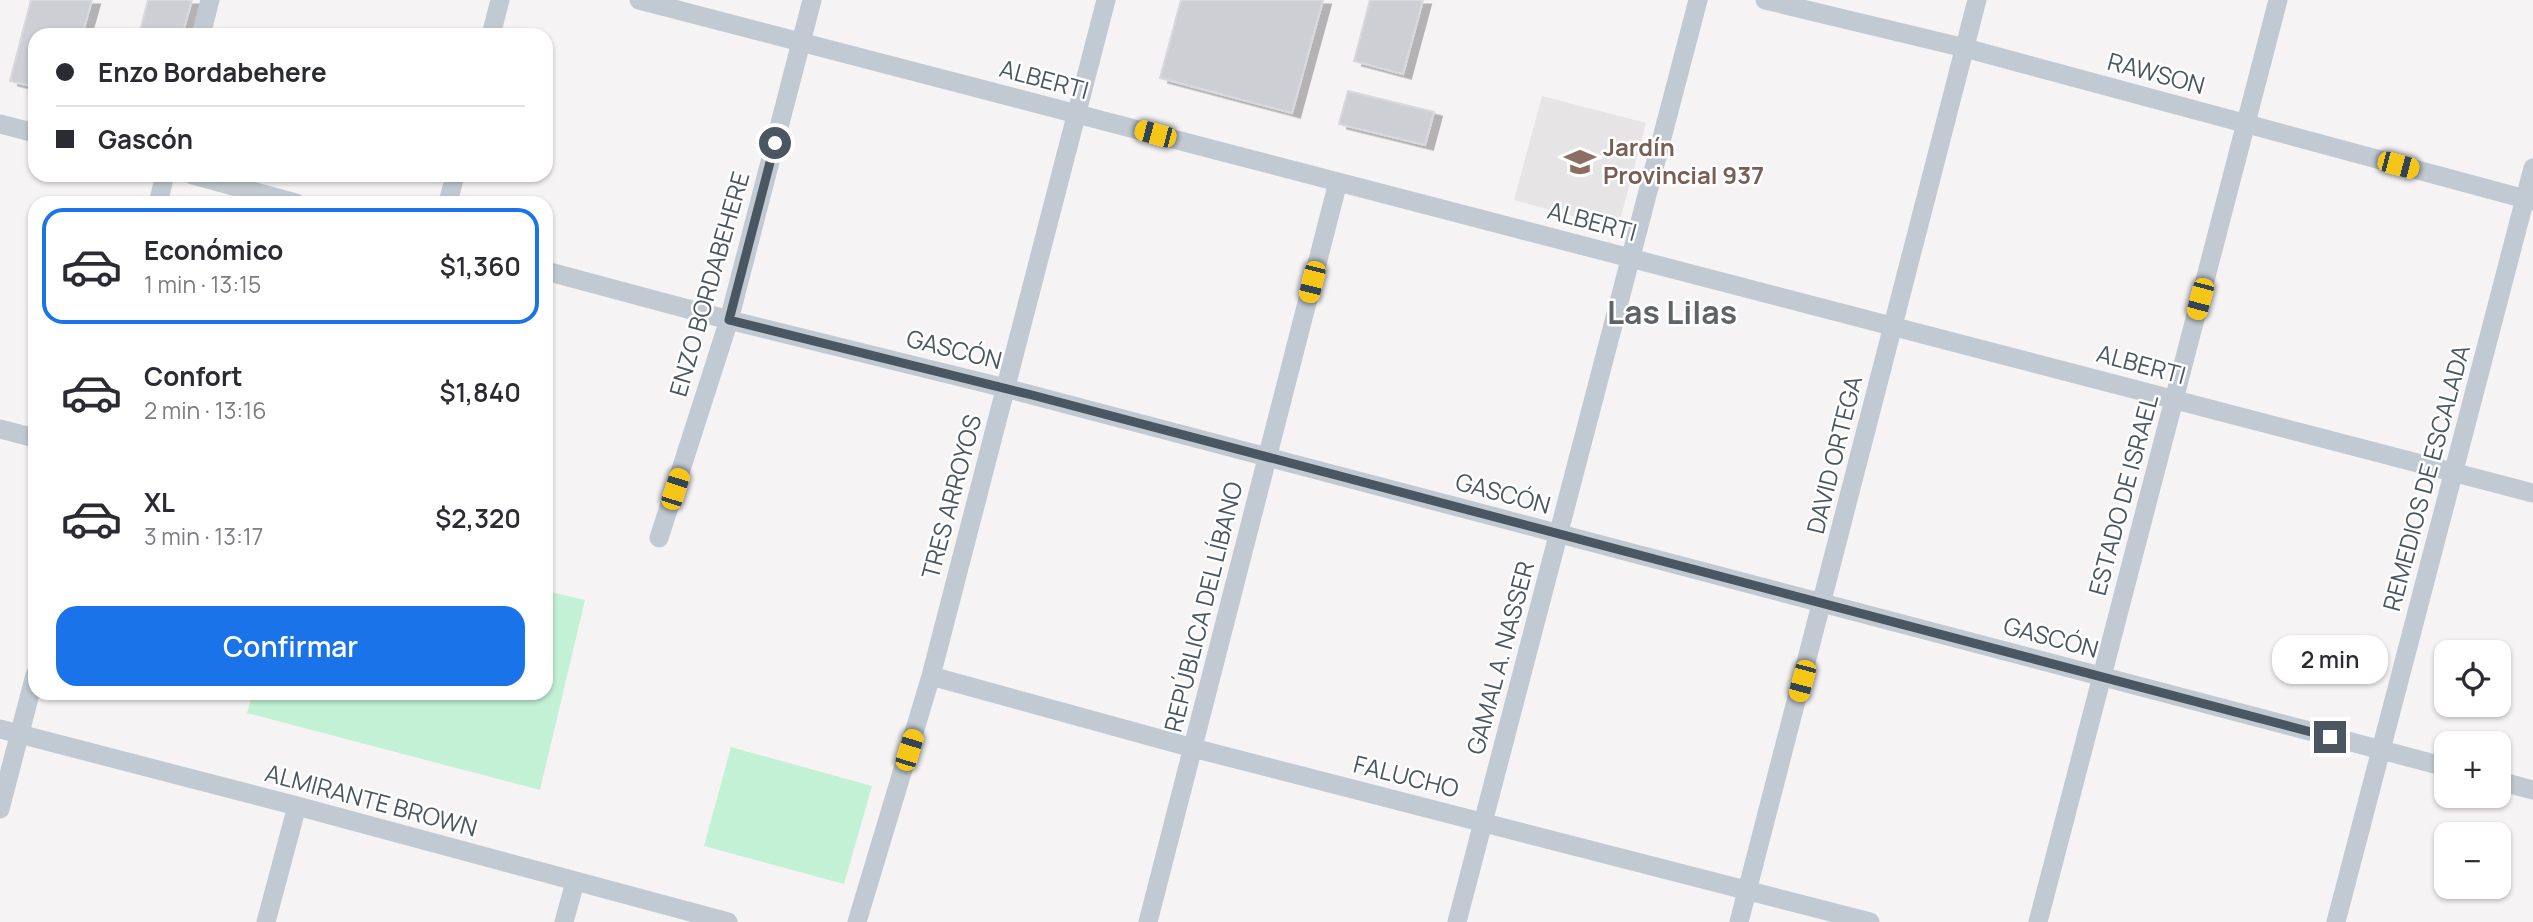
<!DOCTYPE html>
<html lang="es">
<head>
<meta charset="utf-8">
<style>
	:root { --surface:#fff; --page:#f2f2f3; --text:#2b2b33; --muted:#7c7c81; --line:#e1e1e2; --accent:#1a73e8 }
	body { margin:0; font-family:Manrope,sans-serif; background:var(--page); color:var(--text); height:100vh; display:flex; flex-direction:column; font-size:26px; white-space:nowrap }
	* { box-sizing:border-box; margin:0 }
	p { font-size:23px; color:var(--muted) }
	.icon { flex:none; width:38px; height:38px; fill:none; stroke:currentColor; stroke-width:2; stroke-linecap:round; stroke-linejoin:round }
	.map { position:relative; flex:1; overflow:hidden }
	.drawer { position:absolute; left:28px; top:196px; width:525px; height:504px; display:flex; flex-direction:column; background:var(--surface); border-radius:21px; box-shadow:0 2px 5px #0004 }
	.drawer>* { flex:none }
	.hud { position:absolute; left:28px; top:28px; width:525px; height:154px; border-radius:21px; box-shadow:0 2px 5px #0004; display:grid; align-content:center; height:154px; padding:0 28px; background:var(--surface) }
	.controls { position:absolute; left:2434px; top:640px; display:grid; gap:14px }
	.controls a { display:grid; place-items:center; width:77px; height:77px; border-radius:14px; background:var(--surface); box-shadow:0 2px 5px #0004; font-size:35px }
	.end { position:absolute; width:32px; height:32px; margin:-16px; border:9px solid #4a5661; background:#fff; box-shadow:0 0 0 4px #fff }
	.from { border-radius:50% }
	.bubble { position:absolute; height:49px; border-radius:21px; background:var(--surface); box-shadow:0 2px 5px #0004; font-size:23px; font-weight:600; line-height:49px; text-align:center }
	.car { position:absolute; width:21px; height:42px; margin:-21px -10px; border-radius:9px; box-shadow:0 0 5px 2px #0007; background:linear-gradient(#f5c518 24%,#345 0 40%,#f5c518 0 76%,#345 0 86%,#f5c518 0) }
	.hud b { display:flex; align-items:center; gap:24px; height:66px; font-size:26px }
	.hud b+b { border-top:2px solid var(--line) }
	.hud i { width:18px; height:18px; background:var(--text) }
	ul { padding:12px 0 0; list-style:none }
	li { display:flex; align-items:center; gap:21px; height:116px; margin:0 14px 10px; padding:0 14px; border:4px solid transparent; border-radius:21px }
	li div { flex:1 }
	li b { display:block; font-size:26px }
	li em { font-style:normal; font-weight:600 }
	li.selected { border-color:var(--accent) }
	li>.icon { width:63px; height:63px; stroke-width:1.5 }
	.cta { display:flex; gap:14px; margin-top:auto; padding:14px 28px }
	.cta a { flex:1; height:80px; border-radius:21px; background:var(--accent); color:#fff; font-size:28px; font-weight:600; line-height:80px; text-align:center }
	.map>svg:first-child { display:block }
	.education { fill:#e6e4e5 }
	.green { fill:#c3f1d5 }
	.building { fill:#cdcfd5; stroke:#d7d9de; stroke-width:2; filter:url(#shadow) }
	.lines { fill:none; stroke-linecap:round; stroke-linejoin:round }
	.minor { stroke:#c1cad2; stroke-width:19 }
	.route { stroke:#4a5661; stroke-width:9 }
	.labels { text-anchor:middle; stroke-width:5; stroke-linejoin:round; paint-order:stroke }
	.street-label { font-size:24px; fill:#4a5661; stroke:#fff }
	.education-label { font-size:24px; font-weight:bold; fill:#785e54; stroke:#fff; text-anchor:start }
	.district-label { font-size:32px; font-weight:bold; fill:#5f6368; stroke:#fff }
</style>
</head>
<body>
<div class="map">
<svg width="2533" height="922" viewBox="0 0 2533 922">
	<defs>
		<filter id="shadow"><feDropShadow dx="8" dy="4.5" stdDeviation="0" flood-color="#0004"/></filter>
	</defs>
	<rect width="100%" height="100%" fill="#f5f3f3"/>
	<path class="education" d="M1542,96l104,27 -27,101 -5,3 -100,-27z"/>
	<path class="green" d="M546,591l39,9 -45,190 -293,-77 6,-20h293z
		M731,747l141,39 -28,98 -140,-38z"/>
	<path class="building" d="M31,0h61l-10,35h-47v52l-25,-6z
		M148,0h44l-10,35h-43z
		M1181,0h142l-31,113 -132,-35z
		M1370,0h53l-20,74 -49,-13z
		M1348,91l86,21 -9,33 -86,-21z"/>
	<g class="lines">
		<path class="minor" d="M639,0l1894,493
			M1765,0l200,48 568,153
			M201,35l9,-35
			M491,35l9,-35
			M0,124l35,9
			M193,175l103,28
			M158,203l7,-28
			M448,203l7,-28
			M546,271l183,49 276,68 1441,379
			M0,429l35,9
			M659,538l70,-218 83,-320
			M931,676l262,72 677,174
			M0,729l297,77 431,116
			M2499,781l34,9
			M0,809l35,-134
			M266,922l31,-116
			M564,922l11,-40
			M857,922l74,-246 175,-676
			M1148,922l190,-740
			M1457,922l241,-922
			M1739,922l238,-922
			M2038,922l240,-922
			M2336,922l197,-754"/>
	</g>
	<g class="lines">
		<path class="route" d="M775,143l-46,177 303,75 1298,342"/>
	</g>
	<defs>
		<symbol id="school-bare" viewBox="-9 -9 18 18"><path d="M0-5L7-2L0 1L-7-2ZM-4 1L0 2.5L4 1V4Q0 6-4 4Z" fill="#8d6e63" stroke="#fff" stroke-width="2.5" paint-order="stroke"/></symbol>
	</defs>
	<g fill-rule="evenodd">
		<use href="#school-bare" x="1558" y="140" width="44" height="44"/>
	</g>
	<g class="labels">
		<g class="street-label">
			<text transform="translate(2156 74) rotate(15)" y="8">RAWSON</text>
			<text transform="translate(1044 80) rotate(15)" y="8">ALBERTI</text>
			<text transform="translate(1592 222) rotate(15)" y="8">ALBERTI</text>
			<text transform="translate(710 284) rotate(-74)" y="8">ENZO BORDABEHERE</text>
			<text transform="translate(954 350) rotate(14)" y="8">GASCÓN</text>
			<text transform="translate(2141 365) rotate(15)" y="8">ALBERTI</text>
			<text transform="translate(1835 455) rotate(-76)" y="8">DAVID ORTEGA</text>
			<text transform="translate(2427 478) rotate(-75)" y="8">REMEDIOS DE ESCALADA</text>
			<text transform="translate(1503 494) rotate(15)" y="8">GASCÓN</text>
			<text transform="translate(2124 495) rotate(-75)" y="8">ESTADO DE ISRAEL</text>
			<text transform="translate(952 497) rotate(-75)" y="8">TRES ARROYOS</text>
			<text transform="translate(1204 607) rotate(-76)" y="8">REPÚBLICA DEL LÍBANO</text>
			<text transform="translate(2051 638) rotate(15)" y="8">GASCÓN</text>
			<text transform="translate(1501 658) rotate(-75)" y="8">GAMAL A. NASSER</text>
			<text transform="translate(1406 777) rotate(14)" y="8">FALUCHO</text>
			<text transform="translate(371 801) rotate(15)" y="8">ALMIRANTE BROWN</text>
		</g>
		<g class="education-label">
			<text x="1603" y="156">Jardín<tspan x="1603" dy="28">Provincial 937</tspan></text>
		</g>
		<g class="district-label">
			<text x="1672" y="324">Las Lilas</text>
		</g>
	</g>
</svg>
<div class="controls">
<a><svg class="icon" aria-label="locate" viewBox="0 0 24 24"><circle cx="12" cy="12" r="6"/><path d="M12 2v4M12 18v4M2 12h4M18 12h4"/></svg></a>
<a>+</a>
<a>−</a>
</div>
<i class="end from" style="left:775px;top:143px"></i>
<i class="end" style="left:2330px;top:737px"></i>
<div class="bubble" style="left:2272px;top:635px;width:116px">2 min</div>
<i class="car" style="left:1155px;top:134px;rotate:285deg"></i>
<i class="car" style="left:2398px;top:165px;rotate:105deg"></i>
<i class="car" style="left:1312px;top:282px;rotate:194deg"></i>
<i class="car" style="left:2200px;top:299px;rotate:195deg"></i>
<i class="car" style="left:675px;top:489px;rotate:18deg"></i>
<i class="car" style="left:1802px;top:681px;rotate:195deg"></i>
<i class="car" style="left:909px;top:750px;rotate:17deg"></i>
<div class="hud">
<b><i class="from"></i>Enzo Bordabehere</b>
<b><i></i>Gascón</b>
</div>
<section class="drawer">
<ul>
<li class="selected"><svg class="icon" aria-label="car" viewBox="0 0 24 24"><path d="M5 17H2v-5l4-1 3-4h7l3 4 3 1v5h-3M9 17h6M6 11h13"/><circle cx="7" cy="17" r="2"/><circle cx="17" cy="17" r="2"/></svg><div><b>Económico</b><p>1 min · 13:15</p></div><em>$1,360</em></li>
<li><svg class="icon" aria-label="car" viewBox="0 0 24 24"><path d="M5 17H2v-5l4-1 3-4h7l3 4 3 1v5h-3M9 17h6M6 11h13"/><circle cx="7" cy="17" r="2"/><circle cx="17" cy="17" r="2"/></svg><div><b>Confort</b><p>2 min · 13:16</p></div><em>$1,840</em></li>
<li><svg class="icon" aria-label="car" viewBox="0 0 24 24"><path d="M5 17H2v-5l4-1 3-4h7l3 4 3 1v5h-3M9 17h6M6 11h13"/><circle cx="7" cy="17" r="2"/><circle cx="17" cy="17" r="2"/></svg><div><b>XL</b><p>3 min · 13:17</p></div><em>$2,320</em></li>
</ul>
<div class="cta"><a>Confirmar</a></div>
</section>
</div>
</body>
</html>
